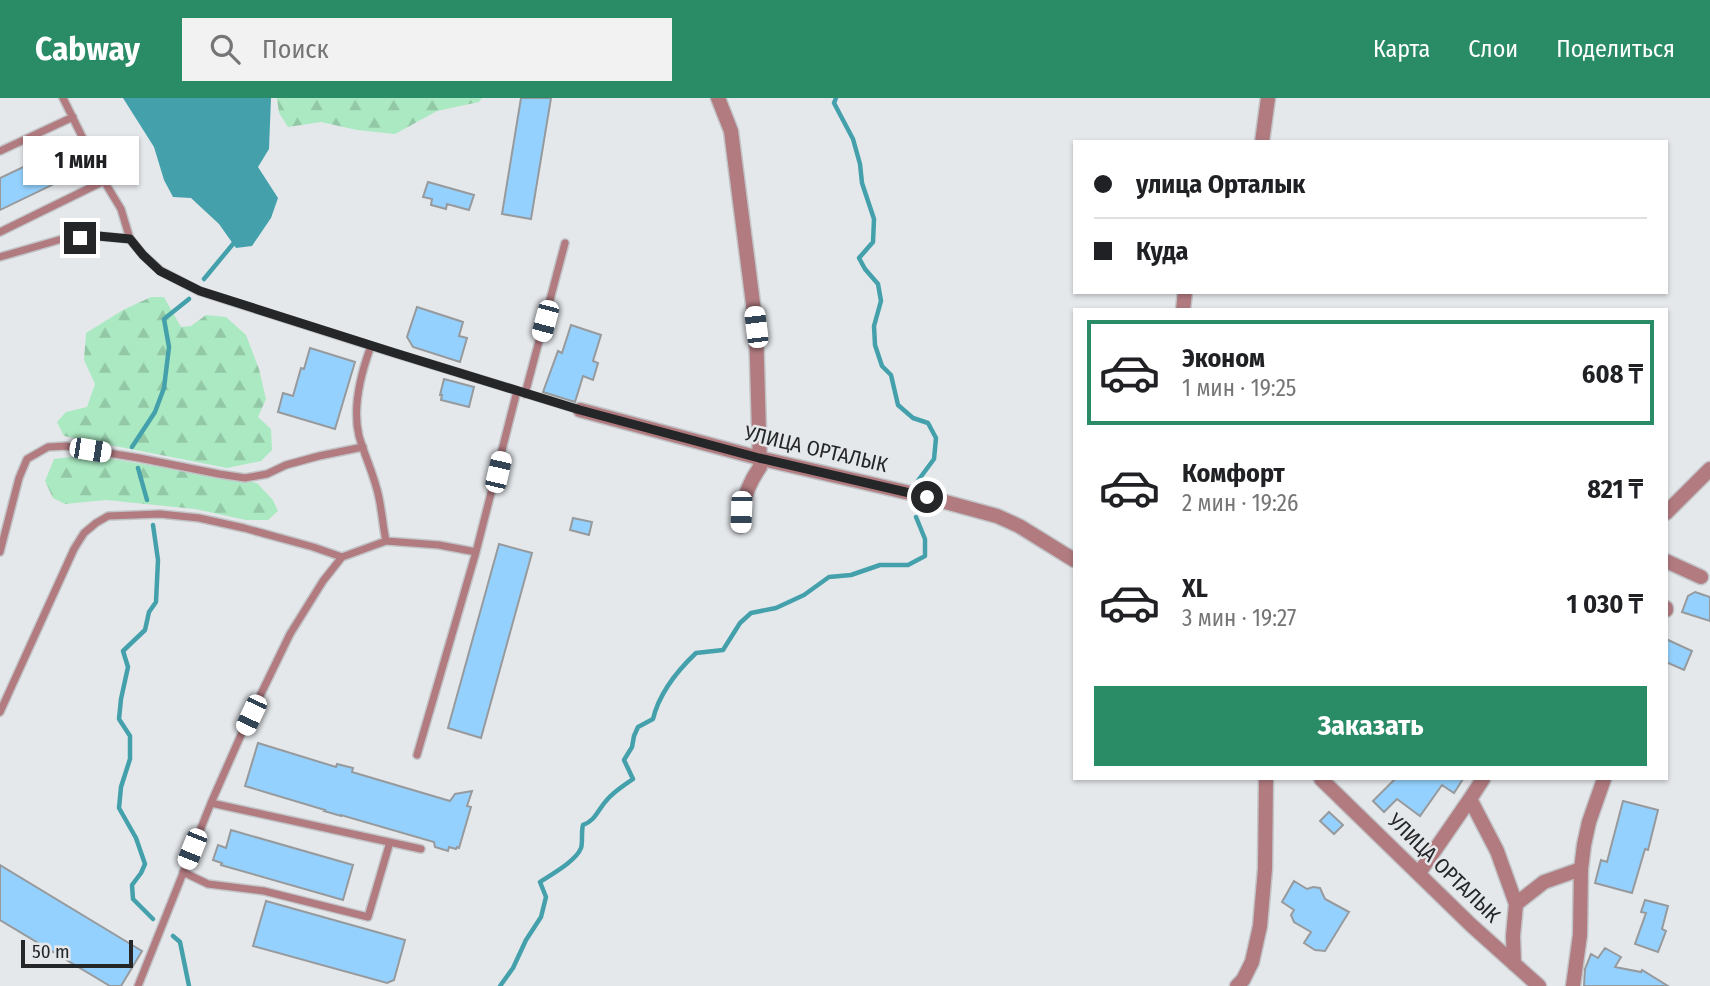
<!DOCTYPE html>
<html lang="ru">
<head>
<meta charset="utf-8">
<style>
	:root { --surface:#fff; --page:#f2f2f2; --text:#202124; --muted:#757577; --line:#e0e0e0; --accent:#298c66 }
	body { margin:0; font-family:"Fira Sans Condensed",sans-serif; background:var(--page); color:var(--text); height:100vh; display:flex; flex-direction:column; font-size:26px; white-space:nowrap }
	* { box-sizing:border-box; margin:0 }
	p { font-size:23px; color:var(--muted) }
	.icon { flex:none; width:38px; height:38px; fill:none; stroke:currentColor; stroke-width:2; stroke-linecap:round; stroke-linejoin:round }
	.map { position:relative; flex:1; overflow:hidden }
	.panel { position:absolute; left:1073px; top:210px; width:595px; height:472px; display:flex; flex-direction:column; background:var(--surface); border-radius:0px; box-shadow:0 2px 5px #0004 }
	.panel>* { flex:none }
	.top-card { position:absolute; left:1073px; top:42px; width:595px; height:154px; border-radius:0px; box-shadow:0 2px 5px #0004; display:grid; align-content:center; height:154px; padding:0 21px; background:var(--surface) }
	.scale { position:absolute; left:21px; bottom:18px; width:112px; box-sizing:border-box; padding-left:7px; border:4px solid #252627; border-top:0; font-size:19px; line-height:24px; white-space:nowrap; color:#252627; -webkit-text-stroke:5px #e5e8eb; paint-order:stroke }
	.end { position:absolute; width:32px; height:32px; margin:-16px; border:9px solid #252627; background:#fff; box-shadow:0 0 0 4px #fff }
	.from { border-radius:50% }
	.bubble { position:absolute; height:49px; border-radius:0px; background:var(--surface); box-shadow:0 2px 5px #0004; font-size:23px; font-weight:700; line-height:49px; text-align:center }
	.car { position:absolute; width:21px; height:42px; margin:-21px -10px; border-radius:9px; box-shadow:0 0 5px 2px #0007; background:linear-gradient(#fff 24%,#345 0 40%,#fff 0 76%,#345 0 86%,#fff 0) }
	.top-card b { display:flex; align-items:center; gap:24px; height:66px; font-size:26px }
	.top-card b+b { border-top:2px solid var(--line) }
	.top-card i { width:18px; height:18px; background:var(--text) }
	ul { padding:12px 0 0; list-style:none }
	li { display:flex; align-items:center; gap:21px; height:105px; margin:0 14px 10px; padding:0 7px; border:4px solid transparent; border-radius:0px }
	li div { flex:1 }
	li b { display:block; font-size:26px }
	li em { font-style:normal; font-weight:700 }
	li.current { border-color:var(--accent) }
	li>.icon { width:63px; height:63px; stroke-width:1.5 }
	.button { display:flex; gap:14px; margin-top:auto; padding:14px 21px }
	.button a { flex:1; height:80px; border-radius:0px; background:var(--accent); color:#fff; font-size:28px; font-weight:700; line-height:80px; text-align:center }
	header { display:flex; align-items:center; gap:42px; box-sizing:border-box; height:98px; padding:0 35px; background:var(--accent); color:#fff }
	header strong { font-size:33px }
	nav { display:flex; gap:38px; margin-inline-start:auto; font-size:24px }
	.search { width:490px; height:63px; background:var(--page); display:flex; align-items:center; gap:18px; box-sizing:border-box; padding:0 24px; border-radius:0px; color:var(--muted); font-size:26px }
	.map>svg:first-child { display:block }
	.forest { fill:url(#forest-firs) }
	.water { fill:#44a1ac }
	.lines { fill:none; stroke-linecap:round; stroke-linejoin:round }
	.stream { stroke:#44a1ac; stroke-width:4.5 }
	.building { fill:#95d1fe; stroke:#979a9c; stroke-width:2 }
	.service-casing { stroke:#c2c5c8; stroke-width:10 }
	.minor-casing { stroke:#c2c5c8; stroke-width:17 }
	.service { stroke:#b17b80; stroke-width:7 }
	.minor { stroke:#b17b80; stroke-width:14 }
	.route { stroke:#252627; stroke-width:9 }
	.labels { text-anchor:middle; stroke-width:5; stroke-linejoin:round; paint-order:stroke }
	.street-label { font-size:21px; fill:#252627; stroke:#e5e8eb }
</style>
</head>
<body>
<header>
<strong>Cabway</strong>
<div class="search"><svg class="icon" aria-label="search" viewBox="0 0 24 24"><circle cx="10" cy="10" r="6"/><path d="M15 15l6 6"/></svg>Поиск</div>
<nav><a>Карта</a><a>Слои</a><a>Поделиться</a></nav>
</header>
<div class="map">
<svg width="1710" height="888" viewBox="0 0 1710 888">
	<defs>
		<pattern id="forest-firs" width="22" height="20" patternUnits="userSpaceOnUse" patternTransform="scale(1.75)"><rect width="22" height="20" fill="#abe9c2"/><path d="M5 1l3.5 6h-7zM16 11l3.5 6h-7z" fill="#93c8a7"/></pattern>
	</defs>
	<rect width="100%" height="100%" fill="#e5e8eb"/>
	<path class="forest" d="M277,0h205l-3,4 -42,9 -42,23 -38,-4 -36,-8 -33,5 -9,-14z
		M151,199h13l17,30 10,-1 15,-11 20,2 20,18 13,34 7,30 -8,18 13,12 1,21 -11,11 -34,7 -163,-32 -7,-14 9,-10 21,-5 8,-23 -11,-24 2,-27 37,-23z
		M87,357l170,28 16,17 5,11 -10,9h-22l-51,-11 -89,-9 -41,4 -12,-6 -8,-17 9,-22z"/>
	<path class="water" d="M123,0h148l-2,51 -11,18 20,31 -7,20 -19,28 -16,2 -17,-24 -28,-26 -18,-1 -9,-17 -10,-33z"/>
	<g class="lines">
		<path class="stream" d="M836,0l-2,5 19,36 7,25 2,19 12,36 -1,23 -14,16 6,11 13,15 3,17 -7,25 1,19 7,21 9,9 7,30 15,13 15,5 8,15 -2,21 -20,27
			M204,181l29,-35
			M132,349l23,-35 9,-24 5,-41 -5,-28 25,-20
			M138,370l9,32
			M153,427l5,35 -2,42 -7,10 -4,18 -22,21 5,16 -7,32 -2,20 11,17v23l-9,28 -2,21 17,30 9,26 -4,9 -9,12 1,14 20,20
			M173,838l7,6 9,44
			M500,888l13,-18 13,-28 15,-23 5,-20 -6,-15c12,-8 36,-21 41,-34 2,-6 0,-16 2,-23 12,-4 15,-15 23,-24 7,-9 17,-15 27,-22l-9,-19 8,-13 2,-11 4,-9 15,-8c6,-25 24,-48 43,-66l27,-3 17,-27 11,-10 25,-5 28,-13 25,-18 22,-2 29,-10h28l17,-9v-17l-9,-22"/>
	</g>
	<path class="building" d="M521,0h30l-20,121 -29,-5z
		M72,48l11,24 -83,40v-32l36,-17 -2,-4 14,-6 3,5z
		M428,84l46,13 -5,15 -22,-6 -1,5 -15,-4 1,-6 -9,-2z
		M417,209l46,15 -4,14 8,2 -7,24 -47,-15 -6,-10z
		M571,227l30,10 -8,26 5,2 -5,17 -10,-4 -8,26 -32,-10 15,-41 4,2z
		M310,250l45,14 -20,67 -57,-17 5,-19 10,3 8,-28 3,1z
		M444,281l30,8 -5,20 -28,-7 1,-5h-2z
		M573,420l19,4 -3,13 -19,-5z
		M499,446l33,9 -51,185 -33,-10z
		M1695,494l15,5v24l-28,-9 6,-16z
		M1666,541l26,12 -8,19 -18,-8z
		M258,645l78,24 1,-3 16,4 -1,4 98,29 5,-7 17,-3 -5,15 4,1 -12,41 -2,-1 -1,2 -7,-2 -1,4 -13,-4 -1,-5 -93,-27v1l-17,-5 1,-1 -80,-24z
		M1395,681h68l-9,14 -12,-8 -22,31 -23,-17 -13,13 -11,-11z
		M1623,703l35,9 -10,40 -3,-1 -13,44 -37,-10 6,-23 6,2z
		M1329,714l14,13 -9,9 -14,-13z
		M231,732l122,35 -10,35 -122,-35 1,-2 -9,-3 5,-15 8,3z
		M0,767l142,86 -21,35h-11l-110,-66z
		M1294,783l13,8 6,-2 7,1 5,11 24,13 -24,39 -10,-1 -11,-7 7,-11 -17,-10 -3,-7 3,-5 -12,-8z
		M1645,802l23,6 -6,23 4,2 -8,21 -23,-8 11,-31 -5,-1z
		M266,803l139,39 -11,40 -7,3 -134,-37z
		M1605,850l16,9 -6,10 26,5 1,-2 26,16h-84l1,-17 6,-15 7,4z"/>
	<g class="lines">
		<defs>
			<path id="service" d="M63,0l41,83 17,28 9,30 13,16 18,16 38,20 172,55 209,64
				M0,53l73,-34
				M0,134l104,-51
				M0,159l62,-18 36,-3 32,3
				M371,248c-10,27 -19,61 -12,90 6,21 16,41 20,62 3,14 4,29 7,43
				M525,296l40,-151
				M0,454l19,-74 8,-19 21,-12 18,-1 73,12 80,16 26,4 22,-4 19,-9 33,-9 44,-9
				M0,614l74,-163 10,-16 12,-10 12,-7 52,-2 39,4 45,10 69,19 29,10 44,-16 53,4 37,7
				M417,657l59,-203 41,-161
				M211,705l210,46
				M183,774l25,12 56,7 104,26 22,-75
				M138,888l73,-183 30,-68 49,-101 33,-53 19,-24"/>
			<path id="minor" d="M718,0l13,33 25,196 4,140c-12,17 -19,38 -20,59
				M1262,44l6,-44
				M1183,212l2,-18
				M580,312l179,48 168,39 70,19 22,10 55,34
				M1666,415l44,-44
				M1666,463l35,16
				M1666,510v2
				M1321,681l150,146 68,61
				M1470,701l27,52 19,53 -3,32 1,28
				M1419,775l51,-74 13,-20
				M1516,806l28,-22 37,-13
				M1237,888l6,-6 9,-18 8,-36 5,-57 1,-90
				M1573,888l7,-51 1,-66 3,-24 5,-23 15,-43"/>
		</defs>
		<use href="#service" class="service-casing"/>
		<use href="#minor" class="minor-casing"/>
		<use href="#service" class="service"/>
		<use href="#minor" class="minor"/>
	</g>
	<g class="lines">
		<path class="route" d="M80,140l18,-2 32,3 13,16 17,16 40,20 195,62 185,57 179,48 168,39"/>
	</g>
	<g class="labels">
		<g class="street-label">
			<text transform="translate(816 351) rotate(13)" y="7">УЛИЦА ОРТАЛЫК</text>
			<text transform="translate(1444 770) rotate(44)" y="7">УЛИЦА ОРТАЛЫК</text>
		</g>
	</g>
</svg>
<div class="scale">50 m</div>
<i class="end from" style="left:927px;top:399px"></i>
<i class="end" style="left:80px;top:140px"></i>
<div class="bubble" style="left:23px;top:38px;width:116px">1 мин</div>
<i class="car" style="left:545px;top:223px;rotate:195deg"></i>
<i class="car" style="left:756px;top:229px;rotate:353deg"></i>
<i class="car" style="left:90px;top:352px;rotate:99deg"></i>
<i class="car" style="left:498px;top:374px;rotate:13deg"></i>
<i class="car" style="left:741px;top:414px;rotate:182deg"></i>
<i class="car" style="left:251px;top:617px;rotate:205deg"></i>
<i class="car" style="left:192px;top:751px;rotate:202deg"></i>
<div class="top-card">
<b><i class="from"></i>улица Орталык</b>
<b><i></i>Куда</b>
</div>
<section class="panel">
<ul>
<li class="current"><svg class="icon" aria-label="car" viewBox="0 0 24 24"><path d="M5 17H2v-5l4-1 3-4h7l3 4 3 1v5h-3M9 17h6M6 11h13"/><circle cx="7" cy="17" r="2"/><circle cx="17" cy="17" r="2"/></svg><div><b>Эконом</b><p>1 мин · 19:25</p></div><em>608 ₸</em></li>
<li><svg class="icon" aria-label="car" viewBox="0 0 24 24"><path d="M5 17H2v-5l4-1 3-4h7l3 4 3 1v5h-3M9 17h6M6 11h13"/><circle cx="7" cy="17" r="2"/><circle cx="17" cy="17" r="2"/></svg><div><b>Комфорт</b><p>2 мин · 19:26</p></div><em>821 ₸</em></li>
<li><svg class="icon" aria-label="car" viewBox="0 0 24 24"><path d="M5 17H2v-5l4-1 3-4h7l3 4 3 1v5h-3M9 17h6M6 11h13"/><circle cx="7" cy="17" r="2"/><circle cx="17" cy="17" r="2"/></svg><div><b>XL</b><p>3 мин · 19:27</p></div><em>1 030 ₸</em></li>
</ul>
<div class="button"><a>Заказать</a></div>
</section>
</div>
</body>
</html>
